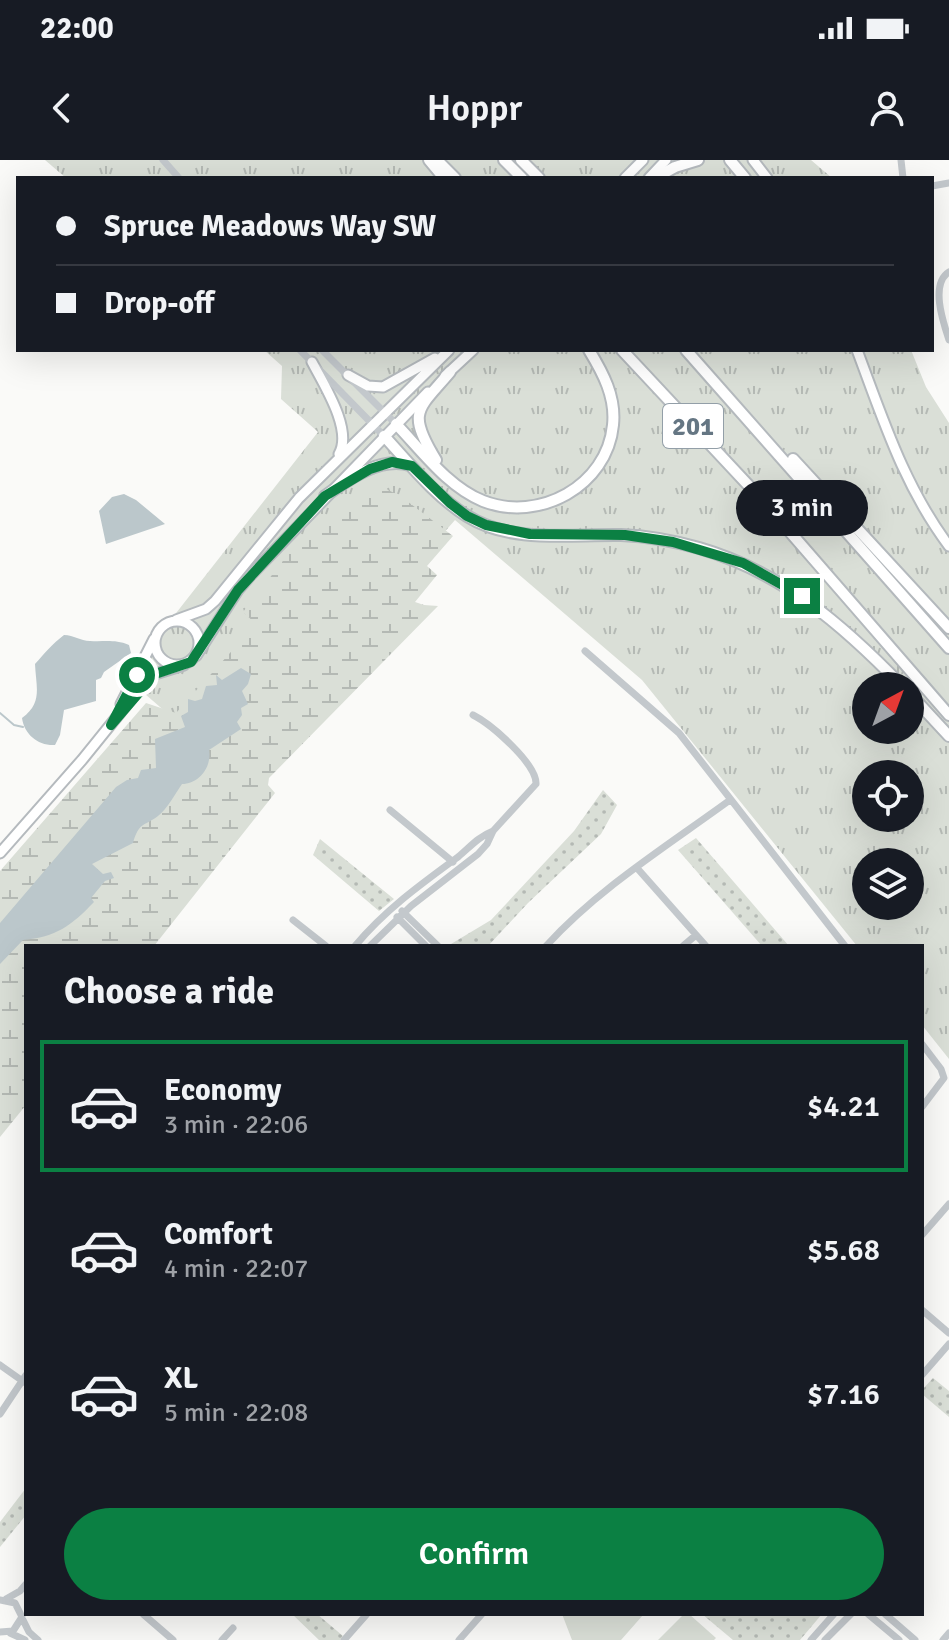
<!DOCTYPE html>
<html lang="en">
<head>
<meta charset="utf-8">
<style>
	:root { --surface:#171b24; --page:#242831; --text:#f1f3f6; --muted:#9ea1a6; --line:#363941; --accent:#0b8043 }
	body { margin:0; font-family:Signika,sans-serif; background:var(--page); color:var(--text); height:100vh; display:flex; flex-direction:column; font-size:30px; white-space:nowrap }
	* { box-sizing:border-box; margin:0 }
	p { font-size:26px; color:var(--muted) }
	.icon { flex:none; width:44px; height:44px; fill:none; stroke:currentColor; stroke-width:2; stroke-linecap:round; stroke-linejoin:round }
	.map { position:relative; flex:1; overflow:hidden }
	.side { position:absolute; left:24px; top:784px; width:900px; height:672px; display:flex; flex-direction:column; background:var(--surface); border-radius:0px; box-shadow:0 8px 32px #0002 }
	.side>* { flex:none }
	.top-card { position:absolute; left:16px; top:16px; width:918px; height:176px; border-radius:0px; box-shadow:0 8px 32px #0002; display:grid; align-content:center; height:176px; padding:0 40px; background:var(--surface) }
	.needle { width:52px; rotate:41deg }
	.controls { position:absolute; left:852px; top:512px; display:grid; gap:16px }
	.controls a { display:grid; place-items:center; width:72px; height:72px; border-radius:50%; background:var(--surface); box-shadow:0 8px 32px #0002; font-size:40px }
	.end { position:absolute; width:36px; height:36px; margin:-18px; border:10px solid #0b8043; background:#fff; box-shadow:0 0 0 4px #fff }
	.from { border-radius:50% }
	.bubble { position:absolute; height:56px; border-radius:28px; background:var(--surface); box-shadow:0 8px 32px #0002; font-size:26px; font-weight:600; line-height:56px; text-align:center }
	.top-card b { display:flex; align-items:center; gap:28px; height:76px; font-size:30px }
	.top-card b+b { border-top:2px solid var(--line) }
	.top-card i { width:20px; height:20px; background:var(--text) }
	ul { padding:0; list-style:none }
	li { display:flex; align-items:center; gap:24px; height:132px; margin:0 16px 12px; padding:0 24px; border:4px solid transparent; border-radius:0px }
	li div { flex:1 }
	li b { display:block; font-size:30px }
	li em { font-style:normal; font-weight:600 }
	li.active { border-color:var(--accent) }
	li>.icon { width:72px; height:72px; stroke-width:1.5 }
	h2 { padding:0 40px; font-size:36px; line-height:96px }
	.cta { display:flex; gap:16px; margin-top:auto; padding:16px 40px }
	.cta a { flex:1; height:92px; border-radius:48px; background:var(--accent); color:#fff; font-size:32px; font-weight:600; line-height:92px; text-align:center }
	.status { display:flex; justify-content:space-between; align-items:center; height:56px; padding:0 40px; background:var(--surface); direction:ltr }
	.status svg { height:22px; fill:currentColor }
	header { display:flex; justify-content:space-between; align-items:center; height:104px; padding:0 40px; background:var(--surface); font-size:36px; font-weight:600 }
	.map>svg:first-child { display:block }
	.grass { fill:url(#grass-tufts); fill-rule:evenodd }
	.wetland { fill:url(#wetland-marsh) }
	.park { fill:url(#park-dots) }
	.pitch { fill:#dadfd7 }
	.water { fill:#bbc7cb }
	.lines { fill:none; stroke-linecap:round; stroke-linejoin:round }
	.stream { stroke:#bbc7cb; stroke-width:2 }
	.major-casing { stroke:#b5babe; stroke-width:13 }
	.highway-casing { stroke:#b4b9bd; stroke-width:14 }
	.minor { stroke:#c3c8cc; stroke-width:7 }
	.major { stroke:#fff; stroke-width:9 }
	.highway { stroke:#fff; stroke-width:10 }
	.route { stroke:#0b8043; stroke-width:10 }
	.labels { text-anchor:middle; stroke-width:8; stroke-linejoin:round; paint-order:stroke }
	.shield { fill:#fff; stroke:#939fa8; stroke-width:2 }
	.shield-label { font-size:26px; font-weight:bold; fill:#657683 }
</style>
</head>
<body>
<div class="status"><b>22:00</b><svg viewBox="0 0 49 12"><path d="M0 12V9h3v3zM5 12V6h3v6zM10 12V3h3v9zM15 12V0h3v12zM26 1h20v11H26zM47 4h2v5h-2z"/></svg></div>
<header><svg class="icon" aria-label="back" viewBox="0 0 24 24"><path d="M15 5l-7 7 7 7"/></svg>Hoppr<svg class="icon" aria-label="person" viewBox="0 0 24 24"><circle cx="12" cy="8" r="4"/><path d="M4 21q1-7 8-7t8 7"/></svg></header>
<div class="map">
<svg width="949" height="1480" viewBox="0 0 949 1480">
	<defs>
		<pattern id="grass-tufts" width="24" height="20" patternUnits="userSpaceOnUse" patternTransform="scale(2)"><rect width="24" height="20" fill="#dadfd7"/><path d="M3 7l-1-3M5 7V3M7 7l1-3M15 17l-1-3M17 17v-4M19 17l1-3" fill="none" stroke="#b4b9b4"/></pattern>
		<pattern id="wetland-marsh" width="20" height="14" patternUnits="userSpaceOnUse" patternTransform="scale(2)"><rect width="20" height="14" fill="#dadfd7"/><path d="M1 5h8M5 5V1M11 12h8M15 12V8" fill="none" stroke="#b4b9b4"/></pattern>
		<pattern id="park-dots" width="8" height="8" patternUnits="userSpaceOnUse" patternTransform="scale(2)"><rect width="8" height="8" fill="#dadfd7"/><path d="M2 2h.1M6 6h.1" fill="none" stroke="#b4b9b4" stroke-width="1.8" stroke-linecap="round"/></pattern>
	</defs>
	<rect width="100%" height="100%" fill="#fafaf8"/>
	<path class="grass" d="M45,0h766l21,18h-766z
		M264,190h647l15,37 23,36v636l-27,-34v-79h-65l-215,-266 -187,-160 -220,252 -105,-91 -4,-4 192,-245 -37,-33 1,-33zM866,526h44v44h-44zM866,614h44v44h-44zM866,702h44v44h-44z"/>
	<path class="wetland" d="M381,327l18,8 54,41 -26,30 10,9 -22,27 9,3 14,1 -169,172 -1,7 7,8 -121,153h-128v159l-26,32v-266l146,-168 30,10 80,-89 -13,-12 50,-64 71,-58z"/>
	<path class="park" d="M603,630l14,15 -16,29 -73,69 -40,43 -37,-2 40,-24 83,-89z
		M696,678l93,108h-27l-84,-96z
		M320,679l74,60 -15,12 -66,-56z
		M933,1218l16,13v26l-27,-23v-4z
		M26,1328v27l-26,32v-25z
		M292,1454h25l26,22 -3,4h-21z
		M702,1454h120l-22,26h-67z"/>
	<path class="pitch" d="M562,1454h81v1l-22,25h-49z
		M684,1454h5l27,24 -2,2h-56z"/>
	<path class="water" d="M124,334l12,6 29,24 -59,20 -7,-33 13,-14z
		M64,475c10,0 16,6 26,6 15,1 24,-2 39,4l2,8 -27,19 -3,6 -5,2v21l-32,9 -4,25 -5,10c-17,1 -31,-11 -33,-27 21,-15 14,-31 13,-54 10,-11 17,-20 29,-29z
		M241,508l10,6 -3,10 -6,7 6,13 -7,4 1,7 -5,7 4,7 -32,21c3,17 -10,34 -27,34 -7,10 -15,25 -24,32 -15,11 -19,6 -25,27l-41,21 11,10 8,-2 3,6 -9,3 -14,17 3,4c-23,24 -38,35 -71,38l-23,24v-41l116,-136 11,-7 11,-2 3,-8 15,-2 -1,-29 30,-12 -4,-11 7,-4v-13l7,2 7,-2 4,-13 11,-1 -1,-10 6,5z"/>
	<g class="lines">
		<path class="stream" d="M0,553l14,12 9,2"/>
		<defs>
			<path id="major" d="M753,0l14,18
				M625,18l18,-18
				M649,18l17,-18
				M857,190c26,69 47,136 92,196
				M312,202c12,23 41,68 27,92
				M348,215l20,11 15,1 52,-29
				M445,216l28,-26
				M176,460l30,-11 9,-8 84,-103 150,-148
				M155 483a22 22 0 1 1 44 0a22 22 0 1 1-44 0Z
				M196,496l42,-66 12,-14 178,-184
				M121,544l33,-65
				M0,693l82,-93 63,-78 10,-8 29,-9"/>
			<path id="highway" d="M429,0l15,18
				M437,0l18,18
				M504,0l18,18
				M521,0l18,18
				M730,0l15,18
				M655,18l20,-11 23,-7
				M622,190l142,152 185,213
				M686,190l263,298
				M396,264c26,27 52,63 87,77 56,22 124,-15 130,-76 3,-28 -10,-52 -24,-75
				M384,276c25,27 51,60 83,80 45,28 103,18 154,19 26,1 53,6 78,13 83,24 144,77 203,138
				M793,299l156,169
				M436,300c-30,-49 -18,-50 14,-88
				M325,336c24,-17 55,-40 85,-31
				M910,534l39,42"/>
		</defs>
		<use href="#major" class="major-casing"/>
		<use href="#highway" class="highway-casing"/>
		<path class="minor" d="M163,0l16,18
			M901,0l2,18
			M932,26l17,-3
			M949,112c-19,12 -6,50 0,68
			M300,190l84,86
			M322,190l74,74
			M585,491l94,82 166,213
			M390,650l63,52
			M637,708l69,78
			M402,751l36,35
			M397,757l29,29
			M293,760l33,26
			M355,786c30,-36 66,-62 103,-89 12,-10 20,-20 35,-26
			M370,786l41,-40 67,-52 9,-10 6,-13 43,-47c1,-20 -45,-60 -63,-69
			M546,786c53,-58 121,-100 184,-146
			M683,786l13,-11
			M922,884l19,25 3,9 -22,29
			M922,1075l27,-31
			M922,1150l27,23
			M0,1205l24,17
			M922,1215l27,-31
			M0,1254l26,-39
			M6,1439l14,-8 6,-7
			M0,1440l15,3 7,14 -9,14 -13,1
			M143,1454l30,26
			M868,1454l31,26
			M885,1454l30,26
			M23,1460l6,12 9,8
			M10,1473l15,7
			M222,1480l11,-12
			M344,1480l23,-26
			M459,1480l23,-26
			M811,1480l23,-26
			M825,1480l26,-26
			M943,1480l6,-7"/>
		<use href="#major" class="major"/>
		<use href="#highway" class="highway"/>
	</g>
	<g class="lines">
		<path class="route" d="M137,515l-26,50 44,-51 36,-12 47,-72 87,-94 45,-27 22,-7 20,4 38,37 17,13 19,9 44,9 95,1 48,7 70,21 59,33"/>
	</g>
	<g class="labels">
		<rect class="shield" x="663" y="244" width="60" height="44" rx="6"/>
		<g class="shield-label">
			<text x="693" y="275">201</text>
		</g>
	</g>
</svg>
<div class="controls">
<a><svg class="needle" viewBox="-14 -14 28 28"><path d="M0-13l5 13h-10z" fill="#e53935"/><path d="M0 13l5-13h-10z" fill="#9ea1a6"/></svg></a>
<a><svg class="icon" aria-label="locate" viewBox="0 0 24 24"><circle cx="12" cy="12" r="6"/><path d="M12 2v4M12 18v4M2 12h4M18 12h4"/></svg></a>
<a><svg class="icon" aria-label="layers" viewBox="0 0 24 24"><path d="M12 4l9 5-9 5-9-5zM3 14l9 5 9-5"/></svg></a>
</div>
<i class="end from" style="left:137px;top:515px"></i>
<i class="end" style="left:802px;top:436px"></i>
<div class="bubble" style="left:736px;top:320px;width:132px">3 min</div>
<div class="top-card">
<b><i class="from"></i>Spruce Meadows Way SW</b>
<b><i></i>Drop-off</b>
</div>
<section class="side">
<h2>Choose a ride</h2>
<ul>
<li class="active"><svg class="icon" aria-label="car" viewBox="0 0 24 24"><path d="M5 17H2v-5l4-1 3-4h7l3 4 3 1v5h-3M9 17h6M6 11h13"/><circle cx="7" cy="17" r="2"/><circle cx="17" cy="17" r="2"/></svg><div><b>Economy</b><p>3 min · 22:06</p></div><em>$4.21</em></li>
<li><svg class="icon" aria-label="car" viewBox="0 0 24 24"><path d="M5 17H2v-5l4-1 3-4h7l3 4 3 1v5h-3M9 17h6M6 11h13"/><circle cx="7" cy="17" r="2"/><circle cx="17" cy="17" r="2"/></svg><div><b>Comfort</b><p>4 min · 22:07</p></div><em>$5.68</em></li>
<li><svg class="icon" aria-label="car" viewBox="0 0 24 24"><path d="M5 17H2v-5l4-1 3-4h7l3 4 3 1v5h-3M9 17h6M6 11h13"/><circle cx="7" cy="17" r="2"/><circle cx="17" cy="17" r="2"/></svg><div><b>XL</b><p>5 min · 22:08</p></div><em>$7.16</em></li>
</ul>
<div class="cta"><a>Confirm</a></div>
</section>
</div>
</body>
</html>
